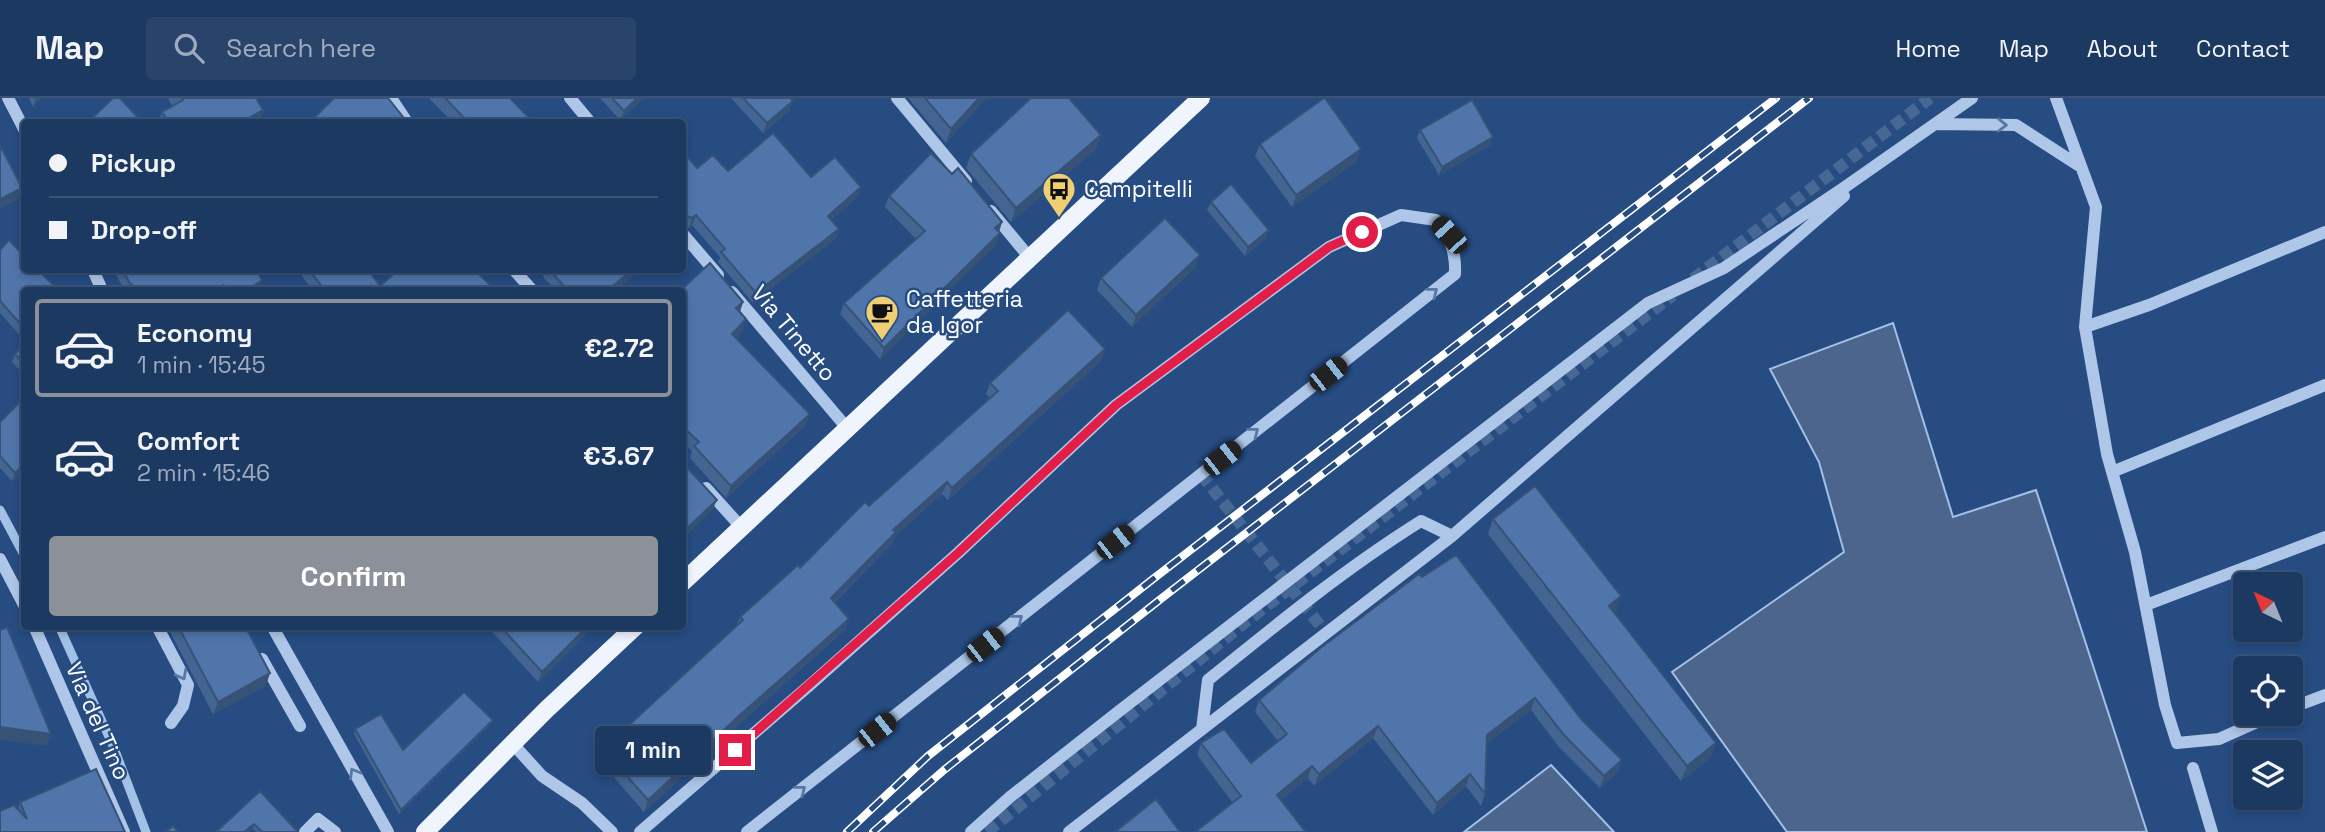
<!DOCTYPE html>
<html lang="en">
<head>
<meta charset="utf-8">
<style>
	:root { --surface:#1c3962; --page:#29446b; --text:#f1f3f6; --muted:#a0acbe; --line:#3a5377; --accent:#8c9099 }
	body { margin:0; font-family:"Space Grotesk",sans-serif; background:var(--page); color:var(--text); height:100vh; display:flex; flex-direction:column; font-size:26px; white-space:nowrap }
	* { box-sizing:border-box; margin:0 }
	p { font-size:23px; color:var(--muted) }
	.icon { flex:none; width:38px; height:38px; fill:none; stroke:currentColor; stroke-width:2; stroke-linecap:round; stroke-linejoin:round }
	.map { position:relative; flex:1; overflow:hidden }
	.sheet { position:absolute; left:21px; top:189px; width:665px; height:343px; display:flex; flex-direction:column; background:var(--surface); border-radius:7px; box-shadow:0 4px 10px #0003,0 0 0 2px var(--line) }
	.sheet>* { flex:none }
	.top-card { position:absolute; left:21px; top:21px; width:665px; height:154px; border-radius:7px; box-shadow:0 4px 10px #0003,0 0 0 2px var(--line); display:grid; align-content:center; height:154px; padding:0 28px; background:var(--surface) }
	.needle { width:46px; rotate:317deg }
	.controls { position:absolute; left:2233px; top:474px; display:grid; gap:14px }
	.controls a { display:grid; place-items:center; width:70px; height:70px; border-radius:7px; background:var(--surface); box-shadow:0 4px 10px #0003,0 0 0 2px var(--line); font-size:35px }
	.end { position:absolute; width:32px; height:32px; margin:-16px; border:9px solid #e11d48; background:#fff; box-shadow:0 0 0 4px #fff }
	.from { border-radius:50% }
	.bubble { position:absolute; height:49px; border-radius:7px; background:var(--surface); box-shadow:0 4px 10px #0003,0 0 0 2px var(--line); font-size:23px; font-weight:700; line-height:49px; text-align:center }
	.car { position:absolute; width:21px; height:42px; margin:-21px -10px; border-radius:9px; box-shadow:0 0 5px 2px #0007; background:linear-gradient(#222 24%,#8ab4d8 0 40%,#222 0 76%,#8ab4d8 0 86%,#222 0) }
	.top-card b { display:flex; align-items:center; gap:24px; height:66px; font-size:26px }
	.top-card b+b { border-top:2px solid var(--line) }
	.top-card i { width:18px; height:18px; background:var(--text) }
	ul { padding:12px 0 0; list-style:none }
	li { display:flex; align-items:center; gap:21px; height:98px; margin:0 14px 10px; padding:0 14px; border:4px solid transparent; border-radius:7px }
	li div { flex:1 }
	li b { display:block; font-size:26px }
	li em { font-style:normal; font-weight:700 }
	li.current { border-color:var(--accent) }
	li>.icon { width:63px; height:63px; stroke-width:1.5 }
	.action { display:flex; gap:14px; margin-top:auto; padding:14px 28px }
	.action a { flex:1; height:80px; border-radius:7px; background:var(--accent); color:#fff; font-size:28px; font-weight:700; line-height:80px; text-align:center }
	header { display:flex; align-items:center; gap:42px; box-sizing:border-box; height:98px; padding:0 35px; background:var(--surface); border-bottom:2px solid var(--line) }
	header strong { font-size:33px }
	nav { display:flex; gap:38px; margin-inline-start:auto; font-size:24px }
	.search { width:490px; height:63px; background:var(--page); display:flex; align-items:center; gap:18px; box-sizing:border-box; padding:0 24px; border-radius:7px; color:var(--muted); font-size:26px }
	.map>svg:first-child { display:block }
	.water { fill:#4b658c; stroke:#a3c1e7; stroke-width:2 }
	.lines { fill:none; stroke-linecap:round; stroke-linejoin:round }
	.stream { stroke:#a3c1e7; stroke-width:9 }
	.minor-tunnel { stroke:#476795; stroke-width:12; stroke-dasharray:12 6; stroke-linecap:butt }
	.minor { stroke:#aec6e7; stroke-width:12 }
	.major { stroke:#f0f5fd; stroke-width:18 }
	.rail-casing { stroke:#fff; stroke-width:8 }
	.rail { stroke:#264c82; stroke-width:5; stroke-dasharray:16; stroke-linecap:butt }
	.wall { fill:#446592 }
	.shaded-wall { fill:#375277 }
	.building { fill:#4f75aa; stroke:#375277; stroke-width:2 }
	.oneway { stroke:#5677a5 }
	.route { stroke:#e11d48; stroke-width:9 }
	.labels { text-anchor:middle; stroke-width:5; stroke-linejoin:round; paint-order:stroke }
	.poi-label { font-size:23px; fill:#fff; stroke:#264c82; text-anchor:start }
	.street-label { font-size:23px; fill:#fff; stroke:#264c82 }
</style>
</head>
<body>
<header>
<strong>Map</strong>
<div class="search"><svg class="icon" aria-label="search" viewBox="0 0 24 24"><circle cx="10" cy="10" r="6"/><path d="M15 15l6 6"/></svg>Search here</div>
<nav><a>Home</a><a>Map</a><a>About</a><a>Contact</a></nav>
</header>
<div class="map">
<svg width="2325" height="734" viewBox="0 0 2325 734">
	<rect width="100%" height="100%" fill="#264c82"/>
	<path class="water" d="M1893,225l60,194 83,-27 111,342h-360l-115,-160 172,-120 -25,-90 -49,-93z
		M1551,667l63,67h-150z"/>
	<g class="lines">
		<path class="stream" d="M0,412l24,45
			M59,528l55,122 32,84"/>
		<path class="minor-tunnel" d="M1693,181l237,-181
			M1201,376l125,159
			M987,734l256,-208 430,-329"/>
		<path class="minor" d="M8,0l16,31
			M391,0l16,24
			M570,0l20,24
			M897,0l69,83
			M2056,0l40,109 -11,120 22,127 28,98 30,153 12,38 42,-4 56,-25
			M1935,26l81,1 65,42
			M991,113l39,47
			M682,135l36,42
			M93,172l9,20
			M514,172l18,20
			M732,194l115,136
			M2085,229l64,-22 176,-73
			M2112,374l213,-87
			M706,390l36,40
			M0,461l24,46
			M2146,507l179,-68
			M34,528l90,206
			M157,528l31,59 -5,21 -12,17
			M272,528l116,206
			M262,561l38,67
			M2291,610l34,-13
			M1202,631l6,-49c69,-56 138,-112 213,-159l31,15
			M513,646l29,32 40,27 30,29
			M2193,670l19,64
			M305,734l13,-13 17,13
			M640,734l171,-148 147,-131 158,-148 213,-158 72,-32 35,5c14,16 20,32 19,54l-708,558
			M971,734l39,-35 108,-85 530,-409 76,-35 121,-81 127,-89
			M1069,734l383,-296 392,-340"/>
		<path class="major" d="M682,485l519,-485
			M425,734l121,-122 90,-84"/>
		<defs>
			<path id="rail" d="M847,734l81,-76 225,-177 623,-481
				M873,734l71,-62 218,-172 647,-500"/>
		</defs>
		<use href="#rail" class="rail-casing"/>
		<use href="#rail" class="rail"/>
	</g>
	<path class="wall" d="M29,0h12l-8,9z
		M168,0h88l7,12 -5,12h-100l4,-10 10,-6z
		M429,0h81l23,24h-81z
		M600,0h44l-24,22z
		M731,0h59l-1,13 -26,22z
		M908,0h78l-40,45z
		M1420,32l70,15 -51,30 -22,-37z
		M1101,37l-5,14 -85,73 -45,-54 5,-14z
		M1260,46l97,17 -65,46 -37,-51z
		M682,52l15,18 114,9 50,10 -4,10 -26,23 8,9 -4,10 -82,64 -35,-41 2,-5 -28,-32 -3,3 -7,-3z
		M889,98l113,26 -6,22 -116,115 -40,-45 4,-11 72,-64 -31,-32z
		M1211,104l55,36 -21,18 -38,-46z
		M0,152l24,40v50l-24,-27z
		M1196,169l-64,60 -35,-37 4,-12z
		M114,172h142l6,10 -4,10h-134z
		M297,172h71l12,16 115,4h-182z
		M546,172h94l-25,20h-59l-13,-13z
		M682,192l61,12 -3,10 2,19 -6,6 70,88 -80,73 -36,-40 2,-7 -10,-10z
		M24,247v30l-12,-13 3,-8z
		M1105,251l-4,12 -153,139 -6,-6 -48,43 -2,7 -57,58 10,28 -108,96 -93,86 -45,-52 4,-11 133,-123 4,-9 60,-49 190,-170 -4,-4 4,-11z
		M0,324l24,47 -12,12 -12,-13z
		M1493,421l123,92 -2,2 97,145 -30,23 -193,-247z
		M1419,476l199,198 -18,16 -41,-41 -28,-37 -45,34 -1,50 -4,12 -15,-20 -33,29 -60,-77 -59,48 -6,-8 -27,22 -49,2 -35,-47 4,-12 50,20 27,-22 -23,-29 4,-12z
		M167,528h78l21,60 -53,28z
		M487,528h107l-56,56z
		M491,626l-92,90 -45,-80 1,-5 48,21z
		M260,693l38,41h-42l-3,-3 -5,3h-32z
		M20,704l105,30h-125l18,-23z"/>
	<path class="shaded-wall" d="M36,0h5l-8,9z
		M637,0h7l-24,22 4,-9z
		M979,0h7l-40,45 5,-14z
		M793,3l-4,10 -26,22 4,-10z
		M263,12l-5,12h-16z
		M1101,37l-5,14 -85,73 5,-14z
		M1493,39l-3,8 -51,30 3,-8z
		M1361,51l-4,12 -65,46 4,-12z
		M861,89l-4,10 -32,29 3,-10z
		M22,90l-5,12 -17,9v-7l2,-4z
		M696,117l-4,10 -3,3 3,-10z
		M1002,124l-4,11 -3,-5z
		M839,131l-4,10 -82,64 3,-10z
		M1269,132l-3,8 -21,18 3,-9z
		M1000,135l-4,11 -116,115 4,-11z
		M1200,157l-4,12 -64,60 4,-12z
		M632,172h8l-25,20h-7z
		M262,182l-4,10h-10z
		M743,204l-4,12 -3,-6z
		M746,221l-4,12 -14,14 4,-11z
		M1105,251l-4,12 -153,139 4,-12z
		M810,316l-4,11 -80,73 5,-12z
		M24,366v5l-12,12 3,-8z
		M947,384l-5,12 -48,43 -2,7 -65,65 4,-11 62,-68z
		M717,402l-4,9 -31,31v-7z
		M1621,498l-5,15 -13,10 6,-15z
		M849,521l-4,11 -108,96 -93,86 4,-12 93,-86z
		M588,528h6l-56,56 4,-10z
		M270,575l-4,13 -53,28 5,-12z
		M1535,600l-4,12 -49,37 5,-12z
		M493,622l-2,4 -92,90 2,-4z
		M1378,628l-5,12 -59,48 5,-12z
		M0,629l51,7 -4,12 -47,-6z
		M1716,645l-5,15 -30,23 6,-15z
		M1622,662l-4,12 -18,16 4,-12z
		M1312,668l-4,12 -36,29 5,-12z
		M1470,676l-4,12 -33,29 4,-12z
		M254,726l-1,5 -5,3h-4z"/>
	<path class="building" d="M113,0h7l22,24h-54z
		M182,0h74l7,12 -21,12h-73l-7,-10 21,-12z
		M334,0h54l19,24h-97z
		M445,0h65l23,24h-65z
		M612,0h25l-13,13z
		M743,0h47l3,3 -26,22z
		M925,0h54l-28,31z
		M1031,0h38l32,37 -85,73 -45,-54z
		M1324,0h1l36,51 -65,46 -36,-51z
		M1472,2l21,37 -51,30 -22,-37z
		M773,35l38,44 24,-20 26,30 -33,29 11,13 -83,64 -35,-41 4,-3 -29,-34 -4,3 -9,-3 -1,1v-66l15,18 16,-13 15,16z
		M0,47l22,43 -20,10v3l-2,1z
		M931,55l21,21 6,-6 44,54 -7,6 5,5 -116,115 -40,-45 81,-72 -36,-35z
		M1231,86l38,46 -21,17 -37,-45z
		M1165,120l35,37 -64,60 -35,-37z
		M9,142l15,16v14h14l20,20h-34v38l-24,-27v-51z
		M710,165l33,39 -7,6 10,11 -14,15 78,80 -79,72 -37,-40 5,-4 -17,-16v-136h-1z
		M123,172h133l6,10 -14,10h-19l-6,-5 -5,5h-81l-8,-8z
		M309,172h59l12,16 18,-16h77l20,20h-170z
		M549,172h83l-24,20h-40z
		M1068,212l37,39 -153,139 -5,-6 -54,48 3,2 -65,66 18,21 -108,95 -93,86 -45,-51 140,-129 -3,-3 58,-52 2,3 65,-66 4,4 129,-115 -8,-8z
		M24,247v19l-9,-10z
		M24,300v66l-9,9 -15,-17v-34z
		M682,364l35,38 -35,33z
		M1535,388l86,110 -12,10 107,137 -29,23 -194,-247z
		M1456,457l126,165 40,40 -18,16 -40,-41 -29,-37 -48,37 -2,59 -15,-20 -33,29 -59,-77 -59,48 -7,-8 -35,29 28,36 -2,1h-108l46,-36 -40,-53 23,-14 27,34 36,-29 -28,-34 64,-54 96,-72 3,3z
		M178,528h67l25,47 -52,29z
		M500,528h88l-46,46z
		M7,529l44,107 -51,-7v-97z
		M464,594l29,28 -92,90 -46,-81 26,-15 22,36z
		M96,671l29,63h-125v-21l14,-6 13,14 -7,-17z
		M260,693l38,41h-36l-8,-8 -10,8h-28z
		M1156,701l24,33h-65z
		M173,728l5,6h-12z"/>
	<defs><path id="oneway-chevron" d="M-2-3.5L2.5 0L-2 3.5" fill="none" stroke-width="1.6" stroke-linecap="round" stroke-linejoin="round" transform="scale(1.75)"/></defs>
	<g class="oneway">
		<use href="#oneway-chevron" transform="translate(2002 27) rotate(1)"/>
		<use href="#oneway-chevron" transform="translate(1433 194) rotate(-38)"/>
		<use href="#oneway-chevron" transform="translate(1254 334) rotate(-38)"/>
		<use href="#oneway-chevron" transform="translate(1018 521) rotate(-38)"/>
		<use href="#oneway-chevron" transform="translate(182 577) rotate(63)"/>
		<use href="#oneway-chevron" transform="translate(354 675) rotate(-120)"/>
		<use href="#oneway-chevron" transform="translate(801 692) rotate(-38)"/>
	</g>
	<g class="lines">
		<path class="route" d="M735,652l223,-197 158,-148 213,-158 33,-15"/>
	</g>
	<defs>
		<symbol id="bus-pin" viewBox="-11 -11 22 30"><path d="M0 17L-7.5 6A9.5 9.5 0 1 1 7.5 6Z" fill="#efcf74" stroke="#264c82"/><path d="M-5-6H5V4H4V6H2V4H-2V6H-4V4H-5ZM-3.5-4V0h7V-4ZM-3.5 1.2v1.5H-2V1.2ZM2 1.2v1.5H3.5V1.2Z" fill="#111"/></symbol>
		<symbol id="cafe-pin" viewBox="-11 -11 22 30"><path d="M0 17L-7.5 6A9.5 9.5 0 1 1 7.5 6Z" fill="#efcf74" stroke="#264c82"/><path d="M-5.5-4.5H6V0H3Q3 3.5 0 3.5H-2.5Q-5.5 3.5-5.5 0ZM3-3.2v2h1.7v-2ZM-6 4.5H4V6H-6Z" fill="#111"/></symbol>
	</defs>
	<g fill-rule="evenodd">
		<use href="#bus-pin" x="1040" y="72" width="38" height="52"/>
		<use href="#cafe-pin" x="863" y="195" width="38" height="52"/>
	</g>
	<g class="labels">
		<g class="poi-label">
			<text x="1084" y="99">Campitelli</text>
			<text x="906" y="209">Caffetteria<tspan x="906" dy="26">da Igor</tspan></text>
		</g>
		<g class="street-label">
			<text transform="translate(794 235) rotate(50)" y="8">Via Tinetto</text>
			<text transform="translate(98 623) rotate(66)" y="8">Via del Tino</text>
		</g>
	</g>
</svg>
<div class="controls">
<a><svg class="needle" viewBox="-14 -14 28 28"><path d="M0-13l5 13h-10z" fill="#e53935"/><path d="M0 13l5-13h-10z" fill="#a0acbe"/></svg></a>
<a><svg class="icon" aria-label="locate" viewBox="0 0 24 24"><circle cx="12" cy="12" r="6"/><path d="M12 2v4M12 18v4M2 12h4M18 12h4"/></svg></a>
<a><svg class="icon" aria-label="layers" viewBox="0 0 24 24"><path d="M12 4l9 5-9 5-9-5zM3 14l9 5 9-5"/></svg></a>
</div>
<i class="end from" style="left:1362px;top:134px"></i>
<i class="end" style="left:735px;top:652px"></i>
<div class="bubble" style="left:595px;top:628px;width:116px">1 min</div>
<i class="car" style="left:1449px;top:137px;rotate:318deg"></i>
<i class="car" style="left:1328px;top:276px;rotate:52deg"></i>
<i class="car" style="left:1222px;top:360px;rotate:52deg"></i>
<i class="car" style="left:1115px;top:444px;rotate:52deg"></i>
<i class="car" style="left:985px;top:547px;rotate:52deg"></i>
<i class="car" style="left:877px;top:632px;rotate:52deg"></i>
<div class="top-card">
<b><i class="from"></i>Pickup</b>
<b><i></i>Drop-off</b>
</div>
<section class="sheet">
<ul>
<li class="current"><svg class="icon" aria-label="car" viewBox="0 0 24 24"><path d="M5 17H2v-5l4-1 3-4h7l3 4 3 1v5h-3M9 17h6M6 11h13"/><circle cx="7" cy="17" r="2"/><circle cx="17" cy="17" r="2"/></svg><div><b>Economy</b><p>1 min · 15:45</p></div><em>€2.72</em></li>
<li><svg class="icon" aria-label="car" viewBox="0 0 24 24"><path d="M5 17H2v-5l4-1 3-4h7l3 4 3 1v5h-3M9 17h6M6 11h13"/><circle cx="7" cy="17" r="2"/><circle cx="17" cy="17" r="2"/></svg><div><b>Comfort</b><p>2 min · 15:46</p></div><em>€3.67</em></li>
</ul>
<div class="action"><a>Confirm</a></div>
</section>
</div>
</body>
</html>
